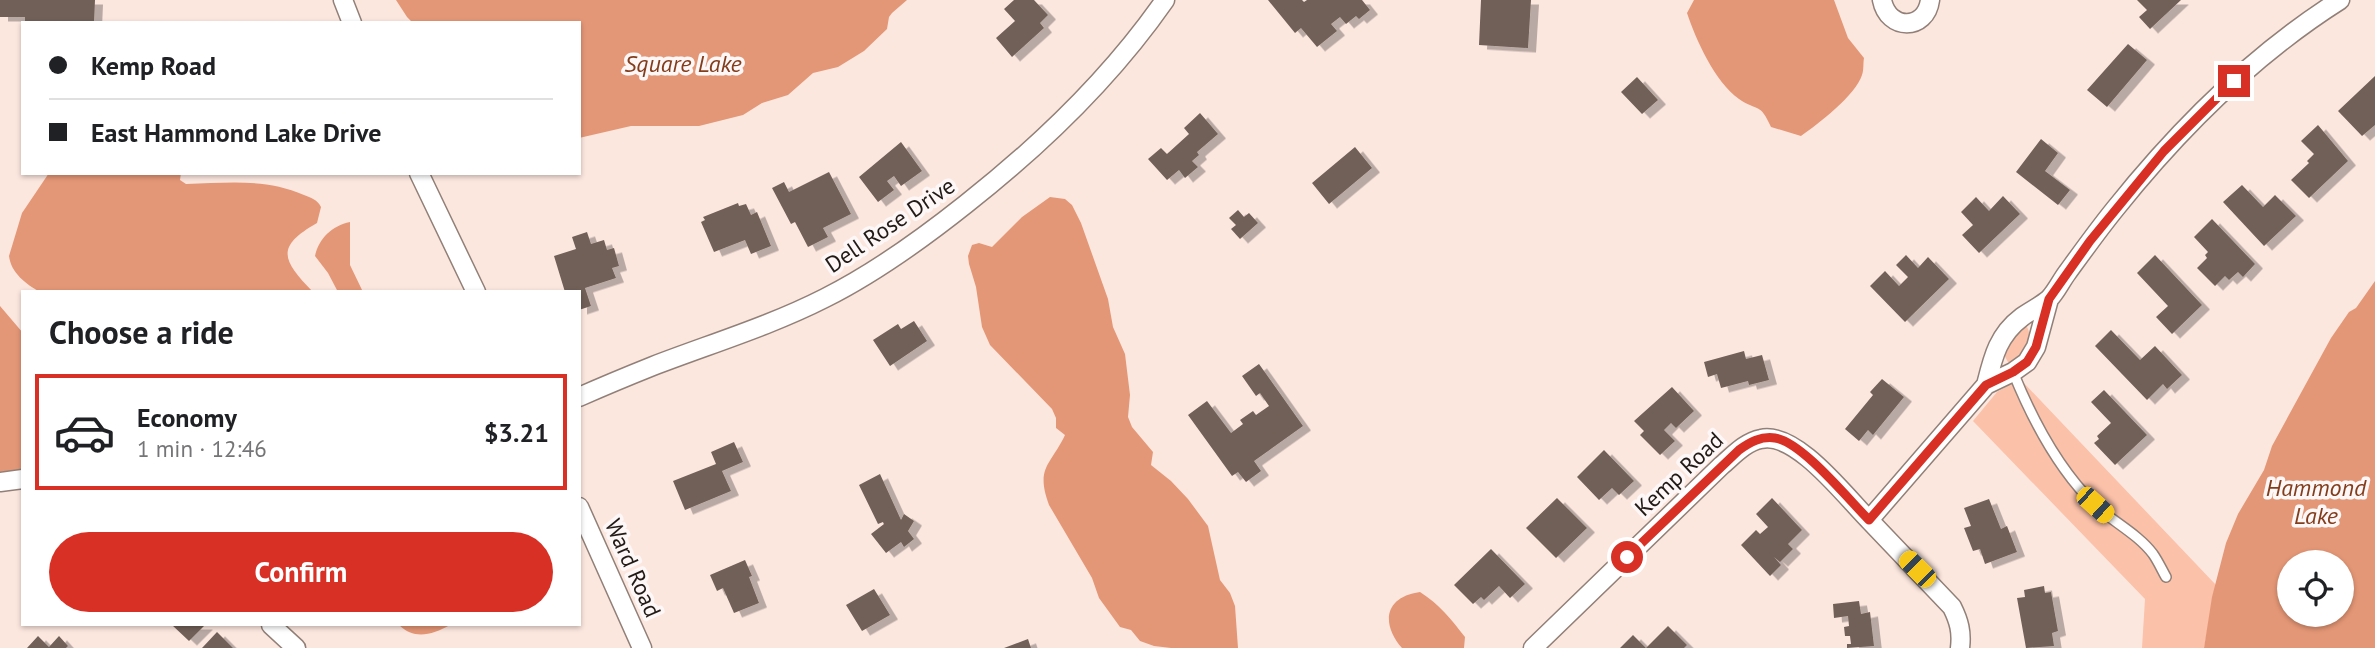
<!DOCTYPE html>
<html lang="en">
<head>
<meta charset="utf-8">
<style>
	:root { --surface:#fff; --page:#f2f2f2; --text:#202124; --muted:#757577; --line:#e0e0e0; --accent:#d93025 }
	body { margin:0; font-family:"PT Sans",sans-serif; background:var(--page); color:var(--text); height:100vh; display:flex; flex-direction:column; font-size:26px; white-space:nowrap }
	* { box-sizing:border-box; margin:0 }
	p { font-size:23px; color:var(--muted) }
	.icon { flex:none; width:38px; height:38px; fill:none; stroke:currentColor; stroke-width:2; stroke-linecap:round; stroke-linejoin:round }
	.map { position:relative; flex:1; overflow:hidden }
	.panel { position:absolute; left:21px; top:290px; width:560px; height:336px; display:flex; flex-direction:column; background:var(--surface); border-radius:0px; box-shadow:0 2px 5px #0004 }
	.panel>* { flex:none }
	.hud { position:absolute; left:21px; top:21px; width:560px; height:154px; border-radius:0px; box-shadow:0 2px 5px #0004; display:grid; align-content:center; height:154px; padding:0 28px; background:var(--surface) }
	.fabs { position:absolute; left:2277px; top:550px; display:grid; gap:14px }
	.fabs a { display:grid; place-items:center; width:77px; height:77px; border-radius:50%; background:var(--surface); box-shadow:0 2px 5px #0004; font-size:35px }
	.end { position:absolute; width:32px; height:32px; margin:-16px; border:9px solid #d93025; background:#fff; box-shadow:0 0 0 4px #fff }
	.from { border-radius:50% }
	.car { position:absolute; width:21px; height:42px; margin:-21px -10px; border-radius:9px; box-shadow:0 0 5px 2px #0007; background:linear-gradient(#f5c518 24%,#345 0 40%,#f5c518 0 76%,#345 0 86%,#f5c518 0) }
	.hud b { display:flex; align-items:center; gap:24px; height:66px; font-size:26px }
	.hud b+b { border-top:2px solid var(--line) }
	.hud i { width:18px; height:18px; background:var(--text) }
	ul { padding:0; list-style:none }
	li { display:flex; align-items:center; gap:21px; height:116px; margin:0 14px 10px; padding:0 14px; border:4px solid transparent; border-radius:0px }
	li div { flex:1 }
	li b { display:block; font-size:26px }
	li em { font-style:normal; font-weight:700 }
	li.active { border-color:var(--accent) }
	li>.icon { width:63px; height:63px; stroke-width:1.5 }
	h2 { padding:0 28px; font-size:32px; line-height:84px }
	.cta { display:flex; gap:14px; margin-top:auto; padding:14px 28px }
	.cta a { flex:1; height:80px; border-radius:42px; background:var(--accent); color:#fff; font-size:28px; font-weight:700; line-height:80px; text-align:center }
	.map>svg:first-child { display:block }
	.green { fill:#fbc1a9 }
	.forest { fill:#e49776; fill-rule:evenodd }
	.building { fill:#716059; filter:url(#shadow) }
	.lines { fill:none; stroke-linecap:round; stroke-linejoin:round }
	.service-casing { stroke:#928078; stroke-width:12 }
	.minor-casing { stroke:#928078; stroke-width:21 }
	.service { stroke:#fff; stroke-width:9 }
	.minor { stroke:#fff; stroke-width:18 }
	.route { stroke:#d93025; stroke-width:9 }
	.labels { text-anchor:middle; stroke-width:7; stroke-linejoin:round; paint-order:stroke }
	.street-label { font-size:23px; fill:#221a18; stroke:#fdf8f7 }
	.water-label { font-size:24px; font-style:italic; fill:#843d1c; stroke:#fdf8f7 }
</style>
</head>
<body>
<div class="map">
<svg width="2375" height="648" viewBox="0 0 2375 648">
	<defs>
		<filter id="shadow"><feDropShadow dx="8" dy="4.5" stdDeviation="0" flood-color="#0004"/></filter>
	</defs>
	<rect width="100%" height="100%" fill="#fce7df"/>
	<path class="green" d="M2024,326l3,1c8,15 -4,27 -15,37l-4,-2 -4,-7 7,-13z
		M2020,379l196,206 -12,63h-62l3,-49 -172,-178 24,-29z"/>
	<path class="forest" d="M396,0h511l-15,13 -3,4 -2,12 -23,22 -26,16 -25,6 -25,22 -26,8 -19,12 -44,11h-68l-52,12v-115h-166l-6,-6z
		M1694,0h140l14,38 16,20c-1,5 0,12 -2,17 -6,20 -44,49 -61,61l-30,-9c-11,-25 -13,-15 -32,-28 -24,-17 -43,-59 -52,-86z
		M49,173h132l-1,7 6,4c41,-1 79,-6 118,11 7,3 13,4 17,12l-4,16c-42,24 -35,37 -4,69h-273c-14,-8 -29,-19 -31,-36l13,-43z
		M1050,197l15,2 7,6 9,18 27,76 5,28 12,27 5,41 -2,22 4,10 21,25 -2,13 20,16 17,18 20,27 12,54 10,13 5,13 3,42h-67l-17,-2 -14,-5 -9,-11 -11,-3 -21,-29 -7,-20 -43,-73c-14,-38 2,-40 16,-70l-9,-7v-10l-4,-9 -62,-64 -8,-18 -6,-40 -7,-23 -1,-8 4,-11 7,-2 13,4 30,-30z
		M350,222v43l13,27h-25l-10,-19 -13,-17c4,-18 17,-30 35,-34z
		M2375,281v367h-171l8,-51 14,-54 12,-29 26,-44 8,-24 59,-108 18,-26 7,-4zM2289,562h53v52h-53z
		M0,306l23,27v137l-23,2z
		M1420,592c19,12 31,27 45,45l-1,11h-62c-21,-24 -18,-51 18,-56z
		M399,625h51c-18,10 -36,15 -51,0z"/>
	<path class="building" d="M0,0h95l-1,23h-69v-6h-25z
		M1014,0h20l14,15 -8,8 4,5 -32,29 -16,-19 19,-17 -11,-12z
		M1268,0h34l2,2 3,-2h55l8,10 -11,9 -3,-3 -10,8 -6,-7 -9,7 6,7 -20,16 -16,-19 -6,5z
		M1481,0h50l-3,48 -49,-3z
		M2137,0h44l-31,29 -11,-12 8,-7z
		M2128,44l19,16 -40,47 -20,-17z
		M2375,76v49l-13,11 -24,-25z
		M1637,77l21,23 -16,14 -21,-22z
		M1200,113l18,21 -21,18 2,3 -7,6 6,6 -13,11 -6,-8 -12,10 -19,-21 13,-11 6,6 22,-20 -5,-6z
		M2318,125l30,36 -39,37 -18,-18 18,-17 -2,-2 7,-7 -13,-13z
		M2041,139l17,14 -13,18 25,19 -12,15 -42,-33z
		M901,142l21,29 -21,15 -7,-10 -7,5 7,9 -16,12 -19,-25z
		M1355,147l17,21 -43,36 -17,-21z
		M829,172l22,42 -28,14 5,9 -20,10 -13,-25 -4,2 -19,-36 12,-6 5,10z
		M2242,185l21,22 12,-12 21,21 -32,30 -41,-44z
		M2003,196l17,18 -41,39 -17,-18 11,-10 -12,-13 15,-15 13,14z
		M738,203l1,3 7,-2 5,11 6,-3 14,34 -20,8 -6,-14 -31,12 -13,-30 4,-2 -2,-3z
		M1238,210l6,7 5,-4 9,10 -18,16 -9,-10 5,-4 -7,-7z
		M2212,219l43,45 -12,13 -5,-5 -9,8 -4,-4 -10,10 -18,-18 10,-10 -2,-3 3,-3 -14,-15z
		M587,232l4,12 13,-4 3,10 7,-2 5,18 -7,2 4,10 -31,10 6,18 -12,4v-18h-14l-11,-36 22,-7 -4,-12z
		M1906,255l12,13 10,-11 21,22 -44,43 -35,-36 15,-15 14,15 9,-9 -12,-12z
		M2155,255l47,50 -30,29 -16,-17 12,-11 -31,-33z
		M914,321l13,20 -37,25 -17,-26 25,-16 3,5z
		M2111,330l29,30 15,-14 27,29 -15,14 -4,-5 -16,16 -52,-54z
		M1744,351l2,8 16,-4 7,25 -20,5 -1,-4 -27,7 -4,-14 -9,3 -4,-15z
		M1259,364l44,62 -49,35 7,10 -15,11 -8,-10 -6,4 -44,-61 19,-14 24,32 12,-9 -3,-4 13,-9 3,4 13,-9 -9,-13 -4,3 -14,-20z
		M1882,379l22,18 -31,38 -5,-5 -9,11 -14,-12 28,-34 -3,-3z
		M1672,387l22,24 -18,17 -5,-5 -7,7 11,11 -15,14 -20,-20 4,-4 -10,-10z
		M2104,390l43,45 -32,30 -21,-22 5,-4 -2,-3 14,-13 -20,-21z
		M734,442l9,20 -21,9 9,20 -46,19 -12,-29 43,-17 -5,-12z
		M1604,450l30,31 -15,14 -7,-7 -13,12 -22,-23z
		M880,474l21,46 3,-6 10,7 -6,10 6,8 -10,8 -3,-5 -15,11 -15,-19 13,-10 -1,-2 -5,2 -19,-39z
		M1557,498l30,30 -31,30 -30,-30z
		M1772,498l30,32 -14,14 5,5 -13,13 -6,-5 7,8 -11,11 -29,-31 15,-15 4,4 8,-7 -12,-13z
		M1989,499l12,30 6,-3 10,26 -32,12 -5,-15 -7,2 -9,-23 7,-2 -7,-18z
		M1491,549l34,35 -15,14 -11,-12 -15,14 -3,-3 -8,7 -19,-19z
		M745,560l7,16 -3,1 10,26 -25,10 -11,-25 -6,3 -7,-16z
		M2044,586l1,7 6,-1 7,39 -6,2 2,13 -28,2 -9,-50 8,-1 -1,-7z
		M874,589l16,26 -28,16 -16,-26z
		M1859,601l2,13 9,-2 4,34 -27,2v-4h4l-1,-8h-5l-1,-9 5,-1 -1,-10 -14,2 -1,-14z
		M172,625h33l-16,16z
		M1668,626l19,19 -3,3h-64l13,-13 13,13z
		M217,632l16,16h-31z
		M38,636l11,11 10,-11 9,10 -2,2h-39z
		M1028,639l3,9h-27z"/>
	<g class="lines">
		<defs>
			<path id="service" d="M2013,372c19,47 45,97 82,133 18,17 43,29 58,49 5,7 9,16 13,23"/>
			<path id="minor" d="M343,0l9,23
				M1882,0c6,31 44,31 48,0
				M419,173l57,119
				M1986,385c7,-28 12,-50 36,-68 8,-6 19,-11 27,-18 7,-7 12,-18 18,-26 16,-22 31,-43 48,-64 64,-80 138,-154 225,-209
				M579,397c25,-11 49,-21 74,-31 57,-22 117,-40 172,-68 50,-25 97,-59 141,-94 75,-59 144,-125 199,-204
				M0,482l23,-3
				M579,507l63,141
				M271,625l25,23
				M1533,648l188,-182c12,-10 24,-24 40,-27 35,-8 84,57 108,81
				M1960,648c2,-16 -1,-27 -8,-41l-83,-87 117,-135 27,-13 14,-10 9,-15 13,-48"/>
		</defs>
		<use href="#service" class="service-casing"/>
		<use href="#minor" class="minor-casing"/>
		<use href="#service" class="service"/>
		<use href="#minor" class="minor"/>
	</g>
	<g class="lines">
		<path class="route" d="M1627,557l112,-107c11,-8 22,-14 36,-12 27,4 73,61 94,82l117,-135 27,-13 14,-10 9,-15 13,-48 41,-58 74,-90 70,-70"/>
	</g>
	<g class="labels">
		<g class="street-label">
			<text transform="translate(890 225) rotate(-34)" y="8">Dell Rose Drive</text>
			<text transform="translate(1679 474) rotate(-43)" y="8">Kemp Road</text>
			<text transform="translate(633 568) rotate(66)" y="8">Ward Road</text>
		</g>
		<g class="water-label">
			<text x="683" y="72">Square Lake</text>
			<text x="2316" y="496">Hammond<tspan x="2316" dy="28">Lake</tspan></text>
		</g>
	</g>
</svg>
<div class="fabs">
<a><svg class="icon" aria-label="locate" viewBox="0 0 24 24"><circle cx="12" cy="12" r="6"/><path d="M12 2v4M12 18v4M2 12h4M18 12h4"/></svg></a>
</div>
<i class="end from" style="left:1627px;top:557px"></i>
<i class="end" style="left:2234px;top:81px"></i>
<i class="car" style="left:2095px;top:505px;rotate:132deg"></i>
<i class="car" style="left:1917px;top:569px;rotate:315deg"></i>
<div class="hud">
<b><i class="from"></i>Kemp Road</b>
<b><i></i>East Hammond Lake Drive</b>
</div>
<section class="panel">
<h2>Choose a ride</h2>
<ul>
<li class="active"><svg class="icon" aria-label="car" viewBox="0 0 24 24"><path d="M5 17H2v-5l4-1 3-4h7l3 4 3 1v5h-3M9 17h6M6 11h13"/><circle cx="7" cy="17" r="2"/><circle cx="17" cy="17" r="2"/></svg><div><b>Economy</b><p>1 min · 12:46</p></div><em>$3.21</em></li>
</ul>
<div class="cta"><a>Confirm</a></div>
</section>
</div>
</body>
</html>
